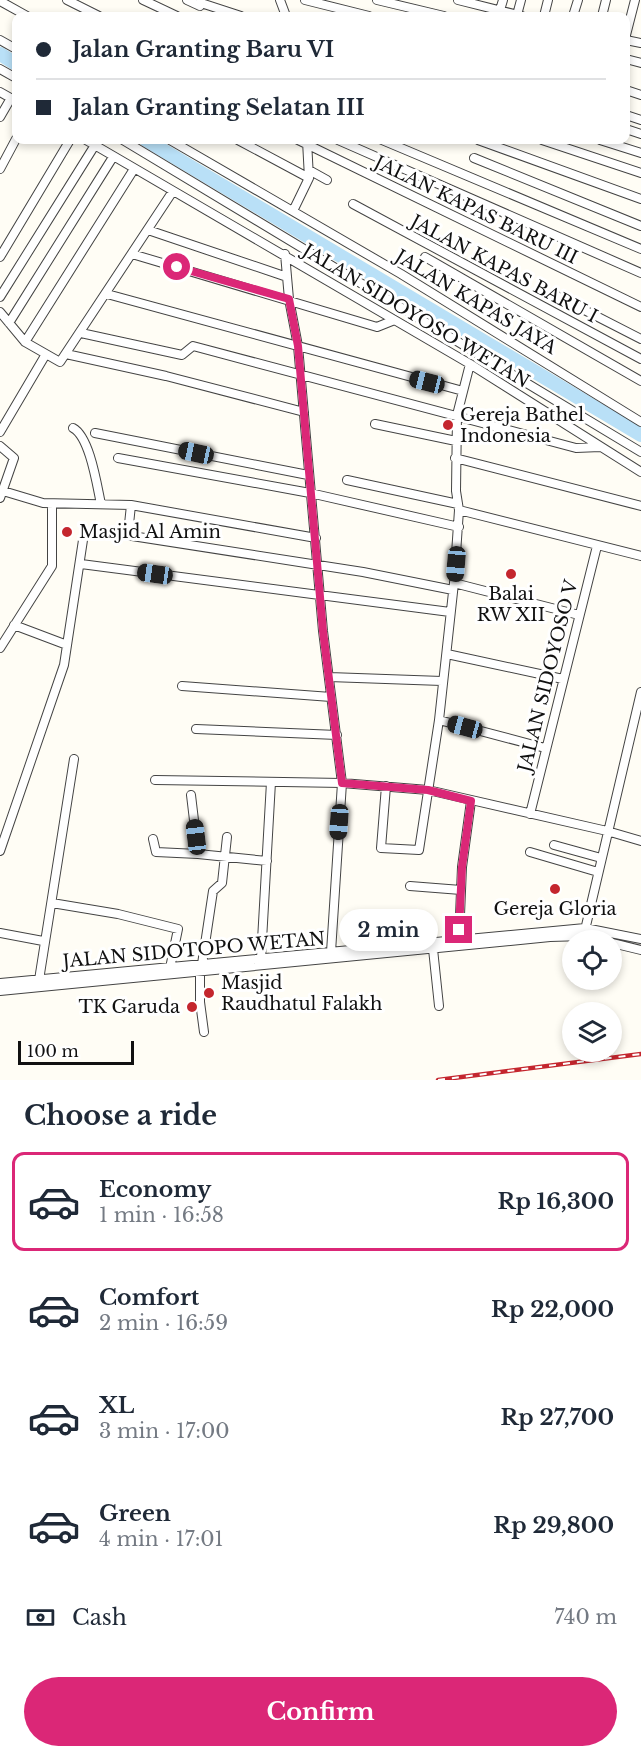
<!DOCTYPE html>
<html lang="en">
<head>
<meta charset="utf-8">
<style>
	:root { --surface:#fff; --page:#f6f6f7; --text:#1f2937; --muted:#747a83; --line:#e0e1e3; --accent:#db2777 }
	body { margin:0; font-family:"Libre Baskerville",serif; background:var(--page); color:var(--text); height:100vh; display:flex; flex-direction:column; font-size:22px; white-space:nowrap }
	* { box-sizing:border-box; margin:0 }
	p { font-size:20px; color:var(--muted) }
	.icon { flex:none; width:33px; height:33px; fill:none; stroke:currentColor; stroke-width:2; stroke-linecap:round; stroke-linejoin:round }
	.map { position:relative; height:1080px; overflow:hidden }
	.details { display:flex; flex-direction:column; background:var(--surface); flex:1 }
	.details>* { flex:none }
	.hud { position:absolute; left:12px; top:12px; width:618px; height:132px; border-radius:12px; box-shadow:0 3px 9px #0003; display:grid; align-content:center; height:132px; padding:0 24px; background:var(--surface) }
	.fabs { position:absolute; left:562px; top:930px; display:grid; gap:12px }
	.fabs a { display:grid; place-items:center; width:60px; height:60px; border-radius:50%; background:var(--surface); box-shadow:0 3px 9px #0003; font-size:30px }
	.scale { position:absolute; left:18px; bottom:15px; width:116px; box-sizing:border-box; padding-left:6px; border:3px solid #111; border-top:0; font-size:16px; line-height:21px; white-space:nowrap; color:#111; -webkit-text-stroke:4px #fff; paint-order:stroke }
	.end { position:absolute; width:27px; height:27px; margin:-14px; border:8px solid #db2777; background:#fff; box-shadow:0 0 0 3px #fff }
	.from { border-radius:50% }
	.bubble { position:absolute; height:42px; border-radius:21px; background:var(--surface); box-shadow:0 3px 9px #0003; font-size:20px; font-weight:700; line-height:42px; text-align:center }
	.car { position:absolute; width:18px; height:36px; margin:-18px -9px; border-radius:8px; box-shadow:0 0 4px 2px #0007; background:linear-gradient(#222 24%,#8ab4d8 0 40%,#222 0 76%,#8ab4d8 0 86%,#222 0) }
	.hud b { display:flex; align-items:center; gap:21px; height:57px; font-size:22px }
	.hud b+b { border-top:2px solid var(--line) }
	.hud i { width:15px; height:15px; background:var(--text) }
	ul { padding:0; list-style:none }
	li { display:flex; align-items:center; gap:18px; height:99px; margin:0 12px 9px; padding:0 12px; border:3px solid transparent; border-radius:12px }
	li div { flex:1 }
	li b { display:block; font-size:22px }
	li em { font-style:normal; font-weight:700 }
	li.selected { border-color:var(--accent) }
	li>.icon { width:54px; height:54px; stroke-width:1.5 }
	h2 { padding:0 24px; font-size:27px; line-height:72px }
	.pay { display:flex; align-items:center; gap:15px; height:66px; padding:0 24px; font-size:22px }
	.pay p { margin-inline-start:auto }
	.cta { display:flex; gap:12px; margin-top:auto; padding:12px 24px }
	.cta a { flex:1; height:69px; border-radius:36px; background:var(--accent); color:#fff; font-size:24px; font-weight:700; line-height:69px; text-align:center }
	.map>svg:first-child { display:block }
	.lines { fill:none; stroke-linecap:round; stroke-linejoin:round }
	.river { stroke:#b9e0f7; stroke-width:14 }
	.street-casing { stroke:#444; stroke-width:10 }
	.street { stroke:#fff; stroke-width:8 }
	.rail-casing { stroke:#c4262e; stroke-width:4.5 }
	.rail { stroke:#fff; stroke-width:2; stroke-dasharray:7; stroke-linecap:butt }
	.route { stroke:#db2777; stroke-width:8 }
	.poi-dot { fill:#c4262e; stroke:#fff; stroke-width:2 }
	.labels { text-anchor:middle; stroke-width:6; stroke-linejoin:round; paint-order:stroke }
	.street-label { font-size:18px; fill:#111; stroke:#fff }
	.poi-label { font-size:18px; fill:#111; stroke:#fff; text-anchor:start }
</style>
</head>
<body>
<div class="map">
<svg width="641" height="1080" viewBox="0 0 641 1080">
	<rect width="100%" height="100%" fill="#fffdf5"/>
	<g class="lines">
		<path class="river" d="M0,54l16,10
			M146,140l495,295"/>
		<defs>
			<path id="street" d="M67,0l32,16
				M143,0l34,16
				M187,0l13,6 1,-5
				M280,0l6,16
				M305,0l64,16
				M377,0l67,16
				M458,0l64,16
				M0,1l27,15
				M201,3l40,13
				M500,10l3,-10
				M517,15l4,-15
				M544,16l4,-16
				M573,16l5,-16
				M602,16l4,-16
				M626,35l9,-35
				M0,40l16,9
				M626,40l15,3
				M626,59l15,4
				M0,69l16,9
				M626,90l15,5
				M0,92l16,9
				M626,115l15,5
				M0,117l11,-19
				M626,129l15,5
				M86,140l384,224 171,108
				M123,140l518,312
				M170,140l231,134 240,148
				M238,140l71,38
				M298,140l343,167
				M338,140l303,133
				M382,140l259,109
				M478,140l163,59
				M542,140l99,33
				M600,140l41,13
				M474,158l167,68
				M0,169l16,-30
				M309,170l18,10
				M353,204l288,155
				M293,211l16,-33 -2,-37
				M148,230l139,47
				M132,254l245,73 15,-6
				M285,254l4,45 9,47 25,285 19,152 -11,169
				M0,257l70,-117
				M425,257l216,124
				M107,294l356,97
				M557,296l84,43
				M0,297l95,-152
				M0,312l25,30 35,20 113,-171
				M9,323l104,-166
				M81,333l101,22 11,-9 383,102 24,-1
				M25,342l109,-173
				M66,354l100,22 138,36
				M375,424l81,17
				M73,428c17,9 24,58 28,76
				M0,432l46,-78
				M95,433l213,42
				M0,446l14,12 -14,40
				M118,458l192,35 149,34
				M455,458l186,48
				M347,480l111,24
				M3,491l40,12 88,2 185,33
				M459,510l182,46
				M100,531l263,41 90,18
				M128,534l3,-29
				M81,564l369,48
				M454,583l125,32
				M14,625l53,20
				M0,648l52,-82v-61
				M447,654l116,25
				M329,677l113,4
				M182,686l149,11
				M439,720l106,28
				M196,729l141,6
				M155,780l187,3 86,7 179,41 34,10
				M386,786l-5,62 38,2 20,-130 15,-137 5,-73 -3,-19 1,-76 13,-51
				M530,814l67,-268
				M153,839l3,13 42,2 -7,-59
				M554,845l47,13
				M0,851l64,-186 19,-125
				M530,852l68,20
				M198,854l69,7
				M410,886l51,4
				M52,903l66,11 60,15 -8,39
				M585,930l56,-238
				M0,933l43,8
				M459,939l3,-72 9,-66
				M612,943l29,7
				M433,949l6,57
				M261,958l10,-176
				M202,964l11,-73 9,-8 5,-46
				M200,972v30l4,30
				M39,980l35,-221
				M0,983l585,-55 56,11
				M0,991l550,-54 34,-1 17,4"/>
		</defs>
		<use href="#street" class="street-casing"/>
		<use href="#street" class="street"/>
		<defs>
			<path id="rail" d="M438,1080l203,-26"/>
		</defs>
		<use href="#rail" class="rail-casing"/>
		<use href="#rail" class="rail"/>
	</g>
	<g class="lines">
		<path class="route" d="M177,267l112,32 9,47 25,285 19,152 86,7 43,11 -9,66 -3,63"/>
	</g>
	<g class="poi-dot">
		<circle cx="448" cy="425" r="6"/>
		<circle cx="67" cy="532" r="6"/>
		<circle cx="511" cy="574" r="6"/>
		<circle cx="555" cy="889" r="6"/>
		<circle cx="209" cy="993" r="6"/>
		<circle cx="192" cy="1007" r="6"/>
	</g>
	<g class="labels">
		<g class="street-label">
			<text transform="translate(476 210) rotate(26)" y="6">JALAN KAPAS BARU III</text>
			<text transform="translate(504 269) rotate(28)" y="6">JALAN KAPAS BARU I</text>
			<text transform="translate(476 302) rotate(31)" y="6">JALAN KAPAS JAYA</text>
			<text transform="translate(416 316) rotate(31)" y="6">JALAN SIDOYOSO WETAN</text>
			<text transform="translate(548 676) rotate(-76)" y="6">JALAN SIDOYOSO V</text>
			<text transform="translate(194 950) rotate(-5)" y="6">JALAN SIDOTOPO WETAN</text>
		</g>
		<g class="poi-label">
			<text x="460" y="421">Gereja Bathel<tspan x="460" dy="21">Indonesia</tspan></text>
			<text x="79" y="538">Masjid Al Amin</text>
			<text x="511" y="600" text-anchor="middle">Balai<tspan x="511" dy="21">RW XII</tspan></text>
			<text x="555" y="915" text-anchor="middle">Gereja Gloria</text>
			<text x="221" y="989">Masjid<tspan x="221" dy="21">Raudhatul Falakh</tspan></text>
			<text x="180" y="1013" text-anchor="end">TK Garuda</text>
		</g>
	</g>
</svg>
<div class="fabs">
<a><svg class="icon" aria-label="locate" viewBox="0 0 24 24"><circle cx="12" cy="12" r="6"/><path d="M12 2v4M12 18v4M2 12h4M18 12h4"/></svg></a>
<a><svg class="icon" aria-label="layers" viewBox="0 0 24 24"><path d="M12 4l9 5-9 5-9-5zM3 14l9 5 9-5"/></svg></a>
</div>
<div class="scale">100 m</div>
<i class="end from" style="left:177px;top:267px"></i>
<i class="end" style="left:459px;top:930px"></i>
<div class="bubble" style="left:339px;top:909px;width:99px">2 min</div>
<i class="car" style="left:427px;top:382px;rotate:284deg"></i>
<i class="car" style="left:196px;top:453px;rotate:282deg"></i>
<i class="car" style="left:456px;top:564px;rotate:185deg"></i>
<i class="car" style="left:155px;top:574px;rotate:278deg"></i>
<i class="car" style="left:465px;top:727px;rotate:285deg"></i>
<i class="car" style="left:339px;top:822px;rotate:184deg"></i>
<i class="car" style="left:196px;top:837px;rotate:353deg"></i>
<div class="hud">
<b><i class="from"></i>Jalan Granting Baru VI</b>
<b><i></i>Jalan Granting Selatan III</b>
</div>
</div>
<section class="details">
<h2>Choose a ride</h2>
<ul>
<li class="selected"><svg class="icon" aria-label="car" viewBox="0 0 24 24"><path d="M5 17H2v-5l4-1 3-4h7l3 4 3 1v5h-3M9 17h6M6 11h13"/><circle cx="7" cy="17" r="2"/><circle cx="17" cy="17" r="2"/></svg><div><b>Economy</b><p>1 min · 16:58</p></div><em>Rp 16,300</em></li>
<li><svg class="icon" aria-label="car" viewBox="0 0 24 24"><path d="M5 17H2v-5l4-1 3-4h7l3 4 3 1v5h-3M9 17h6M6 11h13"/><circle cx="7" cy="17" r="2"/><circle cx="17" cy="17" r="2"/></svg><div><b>Comfort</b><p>2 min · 16:59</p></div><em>Rp 22,000</em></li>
<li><svg class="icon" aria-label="car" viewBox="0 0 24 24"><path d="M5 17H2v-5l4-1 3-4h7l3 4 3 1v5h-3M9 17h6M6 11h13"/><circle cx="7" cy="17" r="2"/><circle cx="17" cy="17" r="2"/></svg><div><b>XL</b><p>3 min · 17:00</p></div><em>Rp 27,700</em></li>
<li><svg class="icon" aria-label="car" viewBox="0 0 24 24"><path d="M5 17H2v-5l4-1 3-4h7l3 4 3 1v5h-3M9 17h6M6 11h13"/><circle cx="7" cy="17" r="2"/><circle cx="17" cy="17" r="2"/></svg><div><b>Green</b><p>4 min · 17:01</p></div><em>Rp 29,800</em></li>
</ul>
<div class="pay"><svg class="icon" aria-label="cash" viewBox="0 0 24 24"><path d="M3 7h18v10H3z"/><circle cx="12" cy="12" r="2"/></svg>Cash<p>740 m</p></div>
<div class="cta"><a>Confirm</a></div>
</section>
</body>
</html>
